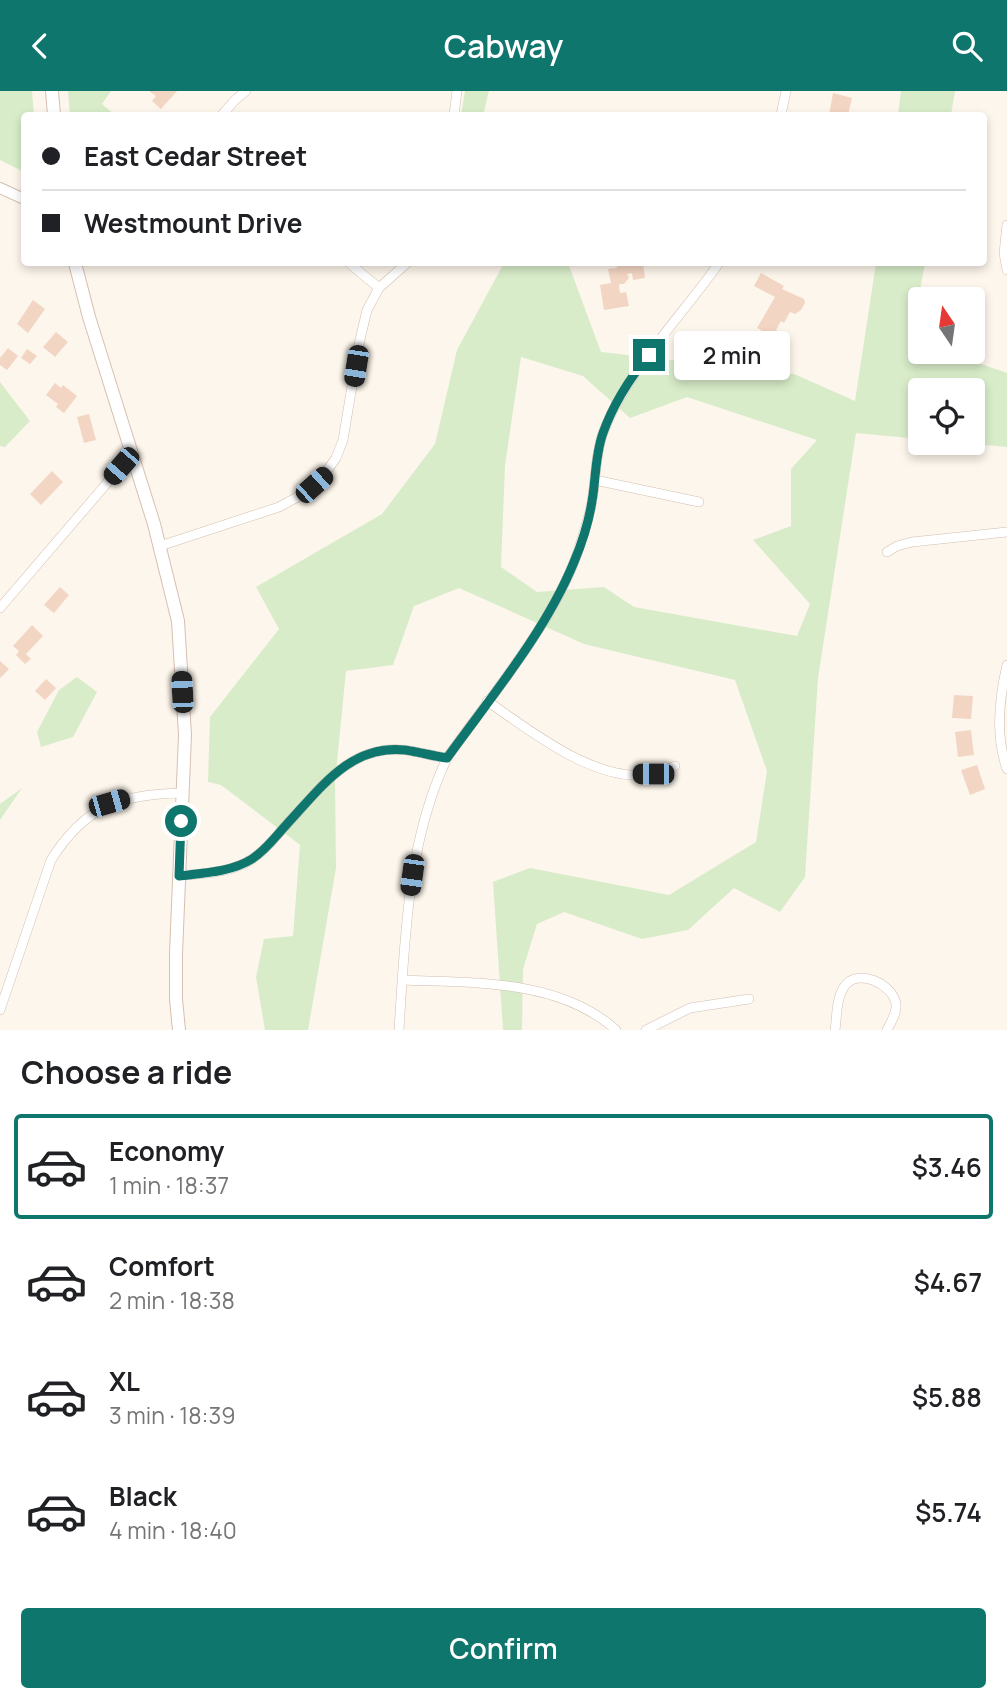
<!DOCTYPE html>
<html lang="en">
<head>
<meta charset="utf-8">
<style>
	:root { --surface:#fff; --page:#f2f2f2; --text:#202124; --muted:#757577; --line:#e0e0e0; --accent:#0f766e }
	body { margin:0; font-family:Manrope,sans-serif; background:var(--page); color:var(--text); height:100vh; display:flex; flex-direction:column; font-size:26px; white-space:nowrap }
	* { box-sizing:border-box; margin:0 }
	p { font-size:23px; color:var(--muted) }
	.icon { flex:none; width:38px; height:38px; fill:none; stroke:currentColor; stroke-width:2; stroke-linecap:round; stroke-linejoin:round }
	.map { position:relative; height:939px; overflow:hidden }
	.side { display:flex; flex-direction:column; background:var(--surface); flex:1 }
	.side>* { flex:none }
	.banner { position:absolute; left:21px; top:21px; width:966px; height:154px; border-radius:7px; box-shadow:0 4px 10px #0003; display:grid; align-content:center; height:154px; padding:0 21px; background:var(--surface) }
	.needle { width:46px; rotate:347deg }
	.controls { position:absolute; left:908px; top:196px; display:grid; gap:14px }
	.controls a { display:grid; place-items:center; width:77px; height:77px; border-radius:7px; background:var(--surface); box-shadow:0 4px 10px #0003; font-size:35px }
	.end { position:absolute; width:32px; height:32px; margin:-16px; border:9px solid #0f766e; background:#fff; box-shadow:0 0 0 4px #fff }
	.from { border-radius:50% }
	.bubble { position:absolute; height:49px; border-radius:7px; background:var(--surface); box-shadow:0 4px 10px #0003; font-size:23px; font-weight:600; line-height:49px; text-align:center }
	.car { position:absolute; width:21px; height:42px; margin:-21px -10px; border-radius:9px; box-shadow:0 0 5px 2px #0007; background:linear-gradient(#222 24%,#8ab4d8 0 40%,#222 0 76%,#8ab4d8 0 86%,#222 0) }
	.banner b { display:flex; align-items:center; gap:24px; height:66px; font-size:26px }
	.banner b+b { border-top:2px solid var(--line) }
	.banner i { width:18px; height:18px; background:var(--text) }
	ul { padding:0; list-style:none }
	li { display:flex; align-items:center; gap:21px; height:105px; margin:0 14px 10px; padding:0 7px; border:4px solid transparent; border-radius:7px }
	li div { flex:1 }
	li b { display:block; font-size:26px }
	li em { font-style:normal; font-weight:600 }
	li.active { border-color:var(--accent) }
	li>.icon { width:63px; height:63px; stroke-width:1.5 }
	h2 { padding:0 21px; font-size:32px; line-height:84px }
	.cta { display:flex; gap:14px; margin-top:auto; padding:14px 21px }
	.cta a { flex:1; height:80px; border-radius:7px; background:var(--accent); color:#fff; font-size:28px; font-weight:600; line-height:80px; text-align:center }
	header { display:flex; justify-content:space-between; align-items:center; height:91px; padding:0 21px; background:var(--accent); color:#fff; font-size:32px; font-weight:600 }
	.map>svg:first-child { display:block }
	.green { fill:#d8ecc9; fill-rule:evenodd }
	.building { fill:#f3d5c3 }
	.lines { fill:none; stroke-linecap:round; stroke-linejoin:round }
	.minor-casing { stroke:#d1beb0; stroke-width:10 }
	.tertiary-casing { stroke:#d1beb0; stroke-width:12 }
	.secondary-casing { stroke:#d6c0b0; stroke-width:14 }
	.minor { stroke:#fff; stroke-width:9 }
	.tertiary { stroke:#fff; stroke-width:10 }
	.secondary { stroke:#fff; stroke-width:12 }
	.route { stroke:#0f766e; stroke-width:9 }
</style>
</head>
<body>
<header><svg class="icon" aria-label="back" viewBox="0 0 24 24"><path d="M15 5l-7 7 7 7"/></svg>Cabway<svg class="icon" aria-label="search" viewBox="0 0 24 24"><circle cx="10" cy="10" r="6"/><path d="M15 15l6 6"/></svg></header>
<div class="map">
<svg width="1007" height="939" viewBox="0 0 1007 939">
	<rect width="100%" height="100%" fill="#fdf6ec"/>
	<path class="green" d="M0,0h32l2,24h-10v57l-24,-12z
		M68,0h43l-9,13 13,11h-45z
		M465,0h24l-6,24h-22z
		M901,0h54l-4,24h-53z
		M504,172h64l33,89 193,22 61,27 21,-138h49l-14,76 9,4v9h26l61,21v74l-42,-4h8v-53h-53v49l-64,-6 -38,245 -13,199 -25,35 -46,-24 -46,42 -46,9 -78,-27 -27,12 -14,45 -1,61h-19l-10,-148 37,-14 139,27 87,-53 11,-71 -32,-91 -151,-36 -125,-56 -45,18 -21,59 -47,6 -11,111 1,86 -28,162h-43l-9,-53 8,-38 29,-3 7,-91 -79,-60 -13,-3 2,-65 69,-88 -23,-42 126,-73 53,-70 22,-94zM521,266l62,19 47,42 57,-21 130,43 -26,29v57l-38,14 57,64 -13,32 -163,-29 -30,-20 -67,5 -36,-25 4,-102z
		M0,291l30,39 -25,26 -5,-1z
		M77,586l20,15 -24,45 -32,10 -4,-15 22,-42z
		M22,697l-22,32v-16z"/>
	<path class="building" d="M149,0h28l-16,18 -9,-8 4,-5z
		M833,2l19,5 -4,17h-19z
		M616,172h17l1,1 9,-1 2,15 -12,2 -1,-7 -5,1 2,4 -5,6h-4l-1,2 1,7 6,-1 3,14 -25,4 -4,-25 11,-2 -3,-14 9,-1z
		M761,182l23,13 -2,3 22,10 1,4 -4,7 -6,4 -5,-2 -6,11 -3,-2 -5,9 4,2 -4,7 -19,-11 18,-31 -21,-11z
		M33,209l12,9 -17,24 -11,-9z
		M56,241l12,10 -13,15 -12,-10z
		M731,248l16,12 -7,7 4,4 -7,7 -4,-3 -5,6v7l-17,-1v-3l-15,1 -2,-13 17,-1 1,-8 8,-3z
		M8,257l10,8 -11,14 -7,-5v-7z
		M27,258l10,7 -7,8 -9,-6z
		M55,292l6,5 2,-3 14,11 -13,17 -8,-6 2,-3 -12,-9z
		M89,323l7,26 -12,3 -7,-26z
		M52,380l11,11 -22,23 -11,-11z
		M60,496l9,8 -15,18 -10,-8z
		M32,534l11,11 -17,18 5,5 -6,5 -9,-9 3,-4 -6,-5z
		M0,570l9,8 -9,9z
		M46,588l10,9 -11,12 -10,-9z
		M954,604l19,1 -2,23 -19,-1z
		M971,639l3,25 -16,2 -3,-25z
		M977,674l8,24 -15,6 -9,-25z"/>
	<g class="lines">
		<defs>
			<path id="minor" d="M222,24l13,-15 11,-9
				M454,24l3,-24
				M781,24l5,-24
				M1007,134l-3,28 3,17
				M349,172l30,25
				M595,389l104,22
				M160,455l119,-39 24,-13 21,-19 12,-17 7,-18 16,-96 8,-34 12,-22 28,-25
				M887,461l10,-6 15,-4 95,-10
				M0,517l131,-153
				M1007,574c-8,34 -12,71 0,104
				M487,610c44,30 110,84 167,73 7,-2 14,-5 21,-8
				M179,785c25,-3 52,-3 73,-17 14,-9 24,-23 35,-35 33,-35 63,-80 118,-74 14,2 28,6 42,8
				M403,889c70,3 157,-1 213,50
				M0,919l51,-150c34,-54 69,-66 132,-67
				M399,939c6,-92 8,-187 48,-272 43,-61 103,-131 129,-201 6,-18 13,-37 16,-56 4,-22 3,-46 11,-68 22,-60 79,-117 116,-170
				M646,939l44,-22 59,-9
				M835,939c2,-13 1,-31 9,-43 13,-20 49,-3 52,17 1,9 -5,18 -9,26"/>
			<path id="tertiary" d="M0,97l24,11"/>
			<path id="secondary" d="M52,0l2,24
				M75,172l14,54 65,207 24,97 7,114 -9,219v45l3,31"/>
		</defs>
		<use href="#minor" class="minor-casing"/>
		<use href="#tertiary" class="tertiary-casing"/>
		<use href="#secondary" class="secondary-casing"/>
		<use href="#minor" class="minor"/>
		<use href="#tertiary" class="tertiary"/>
		<use href="#secondary" class="secondary"/>
	</g>
	<g class="lines">
		<path class="route" d="M181,730l-2,55c25,-3 52,-4 73,-17 14,-9 24,-23 35,-35 33,-35 63,-80 118,-74 14,2 28,6 42,8 44,-61 99,-127 127,-196 8,-19 15,-41 18,-61 4,-22 3,-46 11,-68 10,-28 27,-55 46,-78"/>
	</g>
</svg>
<div class="controls">
<a><svg class="needle" viewBox="-14 -14 28 28"><path d="M0-13l5 13h-10z" fill="#e53935"/><path d="M0 13l5-13h-10z" fill="#757577"/></svg></a>
<a><svg class="icon" aria-label="locate" viewBox="0 0 24 24"><circle cx="12" cy="12" r="6"/><path d="M12 2v4M12 18v4M2 12h4M18 12h4"/></svg></a>
</div>
<i class="end from" style="left:181px;top:730px"></i>
<i class="end" style="left:649px;top:264px"></i>
<div class="bubble" style="left:674px;top:240px;width:116px">2 min</div>
<i class="car" style="left:356px;top:275px;rotate:189deg"></i>
<i class="car" style="left:121px;top:375px;rotate:221deg"></i>
<i class="car" style="left:314px;top:394px;rotate:48deg"></i>
<i class="car" style="left:182px;top:601px;rotate:357deg"></i>
<i class="car" style="left:653px;top:683px;rotate:270deg"></i>
<i class="car" style="left:109px;top:712px;rotate:74deg"></i>
<i class="car" style="left:412px;top:784px;rotate:188deg"></i>
<div class="banner">
<b><i class="from"></i>East Cedar Street</b>
<b><i></i>Westmount Drive</b>
</div>
</div>
<section class="side">
<h2>Choose a ride</h2>
<ul>
<li class="active"><svg class="icon" aria-label="car" viewBox="0 0 24 24"><path d="M5 17H2v-5l4-1 3-4h7l3 4 3 1v5h-3M9 17h6M6 11h13"/><circle cx="7" cy="17" r="2"/><circle cx="17" cy="17" r="2"/></svg><div><b>Economy</b><p>1 min · 18:37</p></div><em>$3.46</em></li>
<li><svg class="icon" aria-label="car" viewBox="0 0 24 24"><path d="M5 17H2v-5l4-1 3-4h7l3 4 3 1v5h-3M9 17h6M6 11h13"/><circle cx="7" cy="17" r="2"/><circle cx="17" cy="17" r="2"/></svg><div><b>Comfort</b><p>2 min · 18:38</p></div><em>$4.67</em></li>
<li><svg class="icon" aria-label="car" viewBox="0 0 24 24"><path d="M5 17H2v-5l4-1 3-4h7l3 4 3 1v5h-3M9 17h6M6 11h13"/><circle cx="7" cy="17" r="2"/><circle cx="17" cy="17" r="2"/></svg><div><b>XL</b><p>3 min · 18:39</p></div><em>$5.88</em></li>
<li><svg class="icon" aria-label="car" viewBox="0 0 24 24"><path d="M5 17H2v-5l4-1 3-4h7l3 4 3 1v5h-3M9 17h6M6 11h13"/><circle cx="7" cy="17" r="2"/><circle cx="17" cy="17" r="2"/></svg><div><b>Black</b><p>4 min · 18:40</p></div><em>$5.74</em></li>
</ul>
<div class="cta"><a>Confirm</a></div>
</section>
</body>
</html>
